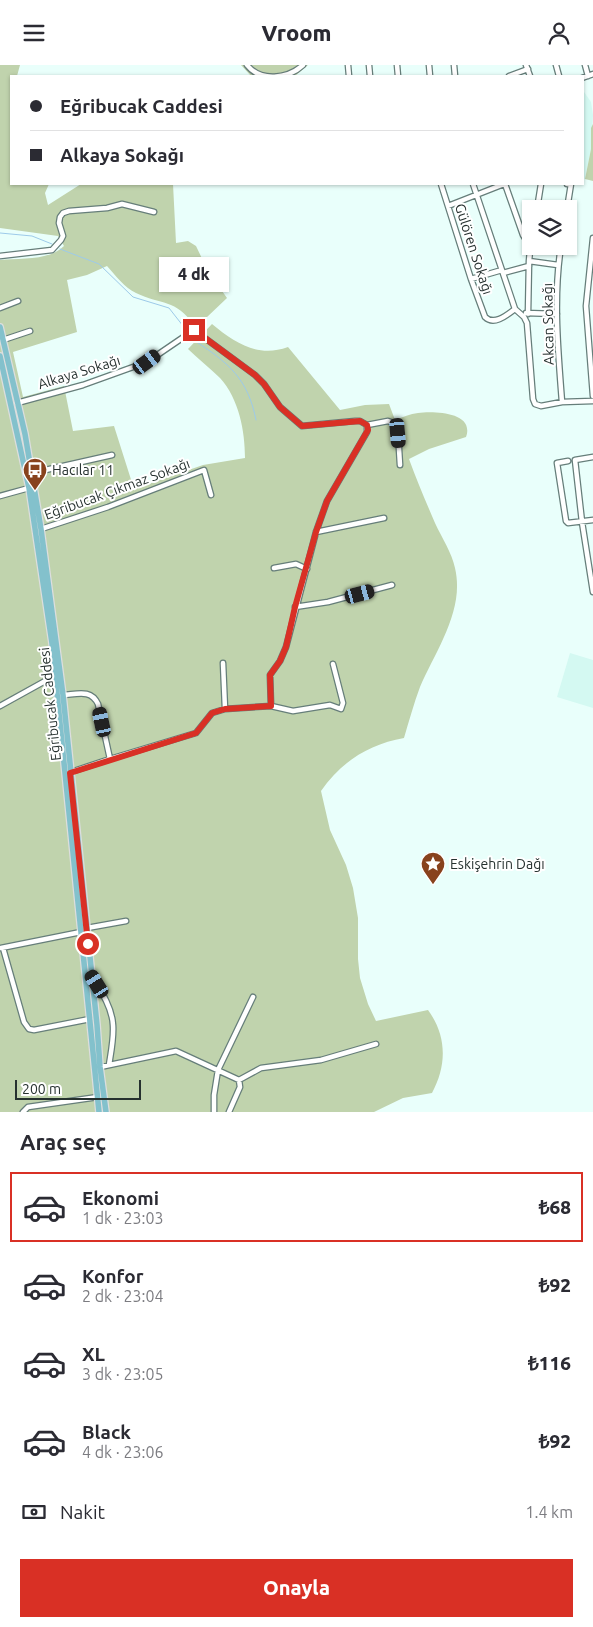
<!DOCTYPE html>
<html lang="tr">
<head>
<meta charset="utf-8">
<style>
	:root { --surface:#fff; --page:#f2f2f3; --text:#2b2b33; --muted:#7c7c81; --line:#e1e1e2; --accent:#d93025 }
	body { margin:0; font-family:Ubuntu,sans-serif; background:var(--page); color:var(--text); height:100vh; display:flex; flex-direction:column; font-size:19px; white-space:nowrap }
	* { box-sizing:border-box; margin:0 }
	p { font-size:16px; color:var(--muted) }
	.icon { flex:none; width:28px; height:28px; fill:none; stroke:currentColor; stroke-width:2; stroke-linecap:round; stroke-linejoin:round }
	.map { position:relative; height:1047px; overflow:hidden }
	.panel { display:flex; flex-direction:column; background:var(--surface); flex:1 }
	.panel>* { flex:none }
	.banner { position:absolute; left:10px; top:10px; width:574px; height:110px; border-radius:0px; box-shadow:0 1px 4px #0004; display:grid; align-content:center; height:110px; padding:0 20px; background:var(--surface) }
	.fabs { position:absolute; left:522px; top:135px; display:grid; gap:10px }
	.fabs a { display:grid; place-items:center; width:55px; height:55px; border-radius:0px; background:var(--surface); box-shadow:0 1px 4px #0004; font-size:25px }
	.scale { position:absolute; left:15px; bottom:12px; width:126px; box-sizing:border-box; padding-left:5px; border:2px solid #26312f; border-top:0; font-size:14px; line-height:18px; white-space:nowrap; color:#26312f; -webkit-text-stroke:4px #fff; paint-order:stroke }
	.end { position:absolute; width:22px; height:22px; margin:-11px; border:6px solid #d93025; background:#fff; box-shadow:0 0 0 2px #fff }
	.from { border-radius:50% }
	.bubble { position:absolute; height:35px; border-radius:0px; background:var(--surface); box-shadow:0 1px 4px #0004; font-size:16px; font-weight:800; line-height:35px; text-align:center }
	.car { position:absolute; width:15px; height:30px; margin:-15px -8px; border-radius:6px; box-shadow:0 0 4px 1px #0007; background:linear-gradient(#222 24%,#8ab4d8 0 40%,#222 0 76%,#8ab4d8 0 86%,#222 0) }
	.banner b { display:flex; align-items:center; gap:18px; height:48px; font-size:19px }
	.banner b+b { border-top:1px solid var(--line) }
	.banner i { width:12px; height:12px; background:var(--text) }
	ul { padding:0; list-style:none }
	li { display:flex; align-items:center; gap:15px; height:70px; margin:0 10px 8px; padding:0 10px; border:2px solid transparent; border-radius:0px }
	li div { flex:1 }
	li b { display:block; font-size:19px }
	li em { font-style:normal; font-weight:800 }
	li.current { border-color:var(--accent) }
	li>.icon { width:45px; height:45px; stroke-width:1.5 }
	h2 { padding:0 20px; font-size:22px; line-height:60px }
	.pay { display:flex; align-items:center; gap:12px; height:55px; padding:0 20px; font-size:19px }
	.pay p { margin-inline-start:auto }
	.action { display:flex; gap:10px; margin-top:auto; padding:10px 20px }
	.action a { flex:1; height:58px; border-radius:0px; background:var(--accent); color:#fff; font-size:20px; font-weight:800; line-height:58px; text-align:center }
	header { display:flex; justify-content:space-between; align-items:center; height:65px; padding:0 20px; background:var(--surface); font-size:22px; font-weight:800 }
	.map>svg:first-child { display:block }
	.built { fill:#d4f9f2 }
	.green { fill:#c0d3ad }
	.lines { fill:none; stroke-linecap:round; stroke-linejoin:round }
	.stream { stroke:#9dcae9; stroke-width:1 }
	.minor-casing { stroke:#667e7a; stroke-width:7 }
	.major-casing { stroke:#dcdede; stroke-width:8 }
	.minor { stroke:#fff; stroke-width:4.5 }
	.major { stroke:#83c1cc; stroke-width:5.5 }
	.route { stroke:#d93025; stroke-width:6 }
	.labels { text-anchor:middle; stroke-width:4; stroke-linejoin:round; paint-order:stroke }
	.street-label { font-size:14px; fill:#26312f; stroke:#fff }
	.poi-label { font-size:14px; fill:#26312f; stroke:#fff; text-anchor:start }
</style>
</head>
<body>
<header><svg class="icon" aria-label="menu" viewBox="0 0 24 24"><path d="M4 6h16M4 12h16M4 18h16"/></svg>Vroom<svg class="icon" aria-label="person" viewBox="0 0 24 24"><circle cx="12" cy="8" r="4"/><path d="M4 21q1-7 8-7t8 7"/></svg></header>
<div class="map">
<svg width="593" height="1047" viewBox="0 0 593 1047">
	<rect width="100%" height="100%" fill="#e9fffb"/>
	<path class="built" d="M582,24l9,13 2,13 -2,34 -6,30h-3z
		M570,588l23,7v48l-36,-11z"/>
	<path class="green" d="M0,0h20l-3,11h-6v108h38l-4,9 3,12 33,-21h92l3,59 12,-2 8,5 12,25 19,27 -21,20 -12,7c-18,-26 -33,-20 -58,-32 -11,-5 -21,-18 -29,-27l-20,9 -20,5 10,52 -64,20 10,45 41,-11 9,45 41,-5 20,63 69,-24 42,-7c0,-27 -6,-59 -25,-80 -10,-10 -22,-19 -32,-29l24,-25c23,19 46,34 76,23l52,63 25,-5 24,-1 6,16c8,-3 15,-6 23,-7 16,-2 57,-1 48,24l-37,12 -20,10c8,22 17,43 26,64 7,15 17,30 20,45 10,42 -19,82 -35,119 -6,16 -11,34 -16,51 -35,6 -63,24 -83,53l9,39 16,35 7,23 5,30v41l2,19 8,26 8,17 52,-11c19,26 19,55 4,83l-29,5 -29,14h-374v-852c20,-2 49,1 64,-14l-6,-10 -58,-8z
		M241,0h67l-13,11h-44z
		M593,59v57l-8,-2 6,-30v-21z"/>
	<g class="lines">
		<path class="stream" d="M0,168l32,3 20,8
			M60,184l39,15 34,33 36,11 18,23
			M195,276c34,22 53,38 61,79"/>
		<defs>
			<path id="minor" d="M247,0c13,17 41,14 56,0
				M348,0l1,11
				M369,0l1,11
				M397,0l1,11
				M429,0l1,11
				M454,0l1,11
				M526,0l4,11
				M556,0l3,11
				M585,0l3,11
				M509,11l19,-7
				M582,13l11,-4
				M441,119l30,95 14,38c9,9 22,-2 30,-8
				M473,119l42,125
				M505,119l18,51 7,11
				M567,119h4l-4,25
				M448,141l56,-22
				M537,144l4,-25
				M593,173l-7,68 7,90
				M561,181c-8,52 -3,104 1,156
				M0,191l52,-6 9,-10 2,-4 -4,-13 1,-6 3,-4 6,-2 38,-3 15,-4 32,8
				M529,196l29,4
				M503,208l26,-7
				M471,214l31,-9
				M0,243l18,-7
				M515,244l9,8 3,6 6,76 2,5 6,2 21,-4 31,-1
				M526,248l31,1
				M528,249l1,-53 2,-21
				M3,275l27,-9
				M17,338l66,-18 64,-23 47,-32 61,45 9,9 16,23 22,19 53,-5h5l7,4v7l-40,69 -11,31 -30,115 -6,14 -10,14 1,31
				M367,360l21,-4 5,2 5,10 2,32
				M593,392l-18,3 7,62 11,70
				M568,396l-11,2 9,58 2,2 25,-3
				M32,408l80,-18
				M0,431l29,-8
				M41,464l67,-22 96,-37 7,25
				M316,467l68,-14
				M274,503l22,-4 11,5
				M295,542l33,-5 64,-17
				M223,598l2,46
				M63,630c15,-1 28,-6 35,9l12,55 86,-26 16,-20 13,-4 46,-3 22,5 37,-6 11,4 2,-6 -10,-39
				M0,641l56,-31
				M71,707l39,-13
				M87,863l39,-7
				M1,883l80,-16
				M3,883l21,74 5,7 5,1 56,-11
				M92,912c9,14 20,30 21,48 1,13 -2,27 -4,40
				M100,1002l76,-16 63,29
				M239,1015l22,-12 60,-8 55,-16
				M23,1047l5,-5 70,-10
				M214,1047v-17l4,-25 35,-73
				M229,1047l11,-25 -1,-7"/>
			<path id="major" d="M0,262l25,107 16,95 22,166 34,330 3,42 6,45
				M0,291l29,132 23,155 47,469"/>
		</defs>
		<use href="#minor" class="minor-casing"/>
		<use href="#major" class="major-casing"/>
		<use href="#minor" class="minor"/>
		<use href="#major" class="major"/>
	</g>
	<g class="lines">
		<path class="route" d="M88,879l-18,-171 126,-40 16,-20 13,-4 46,-3 -1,-31 10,-14 6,-14 9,-40 21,-75 11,-31 41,-71 -1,-5 -7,-4 -58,5 -22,-19 -16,-23 -9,-9 -61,-45"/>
	</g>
	<defs>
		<symbol id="bus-pin" viewBox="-11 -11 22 30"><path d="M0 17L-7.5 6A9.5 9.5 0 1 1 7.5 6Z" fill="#88421d" stroke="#fff"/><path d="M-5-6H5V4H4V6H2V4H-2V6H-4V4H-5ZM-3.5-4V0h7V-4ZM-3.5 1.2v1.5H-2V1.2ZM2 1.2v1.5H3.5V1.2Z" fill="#fff"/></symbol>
		<symbol id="sight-pin" viewBox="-11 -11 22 30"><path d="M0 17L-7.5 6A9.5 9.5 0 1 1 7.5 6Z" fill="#88421d" stroke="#fff"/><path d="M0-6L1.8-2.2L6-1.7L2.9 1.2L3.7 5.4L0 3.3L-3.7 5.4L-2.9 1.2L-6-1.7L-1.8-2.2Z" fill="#fff"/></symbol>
	</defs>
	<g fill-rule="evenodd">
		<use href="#bus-pin" x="21" y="391" width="28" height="38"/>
		<use href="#sight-pin" x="419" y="785" width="28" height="38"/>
	</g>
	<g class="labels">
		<g class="street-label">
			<text transform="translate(474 184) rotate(72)" y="5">Gülören Sokağı</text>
			<text transform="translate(548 259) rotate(-91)" y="5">Akcan Sokağı</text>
			<text transform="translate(79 307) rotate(-17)" y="5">Alkaya Sokağı</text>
			<text transform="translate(117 424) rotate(-20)" y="5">Eğribucak Çıkmaz Sokağı</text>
			<text transform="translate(50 639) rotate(-96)" y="5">Eğribucak Caddesi</text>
		</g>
		<g class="poi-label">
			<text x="52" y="410">Hacılar 11</text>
			<text x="450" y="804">Eskişehrin Dağı</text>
		</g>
	</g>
</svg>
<div class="fabs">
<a><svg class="icon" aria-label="layers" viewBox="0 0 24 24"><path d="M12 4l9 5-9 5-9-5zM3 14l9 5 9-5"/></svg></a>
</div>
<div class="scale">200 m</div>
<i class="end from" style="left:88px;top:879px"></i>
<i class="end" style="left:194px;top:265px"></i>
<div class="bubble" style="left:159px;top:192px;width:70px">4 dk</div>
<i class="car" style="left:147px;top:297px;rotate:54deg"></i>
<i class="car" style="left:398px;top:368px;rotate:175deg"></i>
<i class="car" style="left:360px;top:529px;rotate:75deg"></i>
<i class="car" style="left:102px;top:657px;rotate:348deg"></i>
<i class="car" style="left:97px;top:919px;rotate:328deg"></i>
<div class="banner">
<b><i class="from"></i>Eğribucak Caddesi</b>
<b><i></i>Alkaya Sokağı</b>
</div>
</div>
<section class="panel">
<h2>Araç seç</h2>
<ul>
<li class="current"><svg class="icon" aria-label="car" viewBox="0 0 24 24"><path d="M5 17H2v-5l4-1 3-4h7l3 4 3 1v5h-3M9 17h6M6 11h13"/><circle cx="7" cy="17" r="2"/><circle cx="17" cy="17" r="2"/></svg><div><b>Ekonomi</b><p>1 dk · 23:03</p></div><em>₺68</em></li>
<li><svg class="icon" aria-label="car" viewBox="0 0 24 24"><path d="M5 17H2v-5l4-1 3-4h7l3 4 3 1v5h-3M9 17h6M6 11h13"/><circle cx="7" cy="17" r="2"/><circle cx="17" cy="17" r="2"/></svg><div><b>Konfor</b><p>2 dk · 23:04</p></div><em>₺92</em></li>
<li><svg class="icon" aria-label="car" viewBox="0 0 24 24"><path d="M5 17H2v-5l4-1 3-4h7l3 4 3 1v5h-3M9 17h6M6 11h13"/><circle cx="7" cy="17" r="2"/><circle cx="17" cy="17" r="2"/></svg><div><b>XL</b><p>3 dk · 23:05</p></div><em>₺116</em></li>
<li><svg class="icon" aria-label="car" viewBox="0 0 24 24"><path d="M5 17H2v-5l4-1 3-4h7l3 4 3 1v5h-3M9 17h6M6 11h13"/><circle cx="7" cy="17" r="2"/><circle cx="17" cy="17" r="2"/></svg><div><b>Black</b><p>4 dk · 23:06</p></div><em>₺92</em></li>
</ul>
<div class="pay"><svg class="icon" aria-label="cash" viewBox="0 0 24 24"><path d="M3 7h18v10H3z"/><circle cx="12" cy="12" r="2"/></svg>Nakit<p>1.4 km</p></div>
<div class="action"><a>Onayla</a></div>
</section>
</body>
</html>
